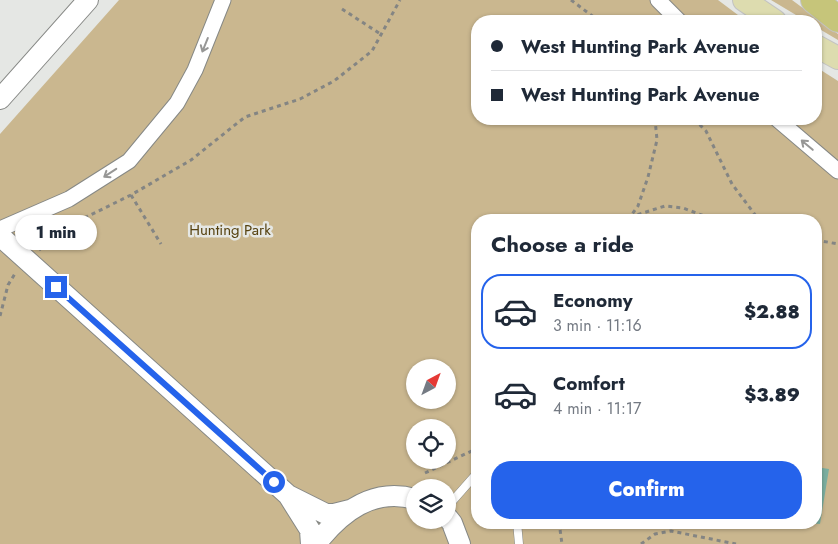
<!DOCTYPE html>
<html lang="en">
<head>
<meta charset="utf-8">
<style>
	:root { --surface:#fff; --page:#f2f2f3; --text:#1f2937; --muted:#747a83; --line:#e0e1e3; --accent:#2563eb }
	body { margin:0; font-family:Jost,sans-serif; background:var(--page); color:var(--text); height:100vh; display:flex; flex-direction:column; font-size:19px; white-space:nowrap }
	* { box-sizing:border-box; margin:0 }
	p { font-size:16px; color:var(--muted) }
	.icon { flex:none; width:28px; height:28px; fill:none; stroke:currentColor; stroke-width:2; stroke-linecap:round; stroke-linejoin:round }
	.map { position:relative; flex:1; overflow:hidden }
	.panel { position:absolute; left:471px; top:214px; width:351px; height:315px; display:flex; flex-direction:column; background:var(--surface); border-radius:20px; box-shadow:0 1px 4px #0004 }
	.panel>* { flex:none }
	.hud { position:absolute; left:471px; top:15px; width:351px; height:110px; border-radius:20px; box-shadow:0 1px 4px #0004; display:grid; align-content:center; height:110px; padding:0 20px; background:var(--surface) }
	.needle { width:32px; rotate:41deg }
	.fabs { position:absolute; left:406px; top:359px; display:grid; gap:10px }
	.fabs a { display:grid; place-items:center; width:50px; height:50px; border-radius:50%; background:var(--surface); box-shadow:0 1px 4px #0004; font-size:25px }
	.end { position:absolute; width:22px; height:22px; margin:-11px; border:6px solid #2563eb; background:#fff; box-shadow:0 0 0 2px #fff }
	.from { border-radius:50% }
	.bubble { position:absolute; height:35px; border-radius:18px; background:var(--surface); box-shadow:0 1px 4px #0004; font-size:16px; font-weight:800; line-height:35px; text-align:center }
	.hud b { display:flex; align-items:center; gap:18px; height:48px; font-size:19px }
	.hud b+b { border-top:1px solid var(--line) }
	.hud i { width:12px; height:12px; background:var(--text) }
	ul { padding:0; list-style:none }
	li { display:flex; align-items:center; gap:15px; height:75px; margin:0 10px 8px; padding:0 10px; border:2px solid transparent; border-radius:20px }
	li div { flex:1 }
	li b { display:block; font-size:19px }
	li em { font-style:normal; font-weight:800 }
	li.on { border-color:var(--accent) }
	li>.icon { width:45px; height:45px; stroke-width:1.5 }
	h2 { padding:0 20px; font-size:22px; line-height:60px }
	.cta { display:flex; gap:10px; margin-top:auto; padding:10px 20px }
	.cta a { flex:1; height:58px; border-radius:20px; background:var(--accent); color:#fff; font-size:20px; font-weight:800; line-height:58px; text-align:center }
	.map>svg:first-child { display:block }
	.green { fill:#cab78f; fill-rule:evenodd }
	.water { fill:#7bafa0 }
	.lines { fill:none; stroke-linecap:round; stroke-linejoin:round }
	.lane-casing { stroke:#868885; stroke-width:9 }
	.street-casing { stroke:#868885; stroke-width:17 }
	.secondary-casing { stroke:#868885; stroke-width:22 }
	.primary-casing { stroke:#c3c3c2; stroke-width:24 }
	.highway-casing { stroke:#c3c3c2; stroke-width:28 }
	.path { stroke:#848583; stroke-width:3; stroke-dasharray:4 4; stroke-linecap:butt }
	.lane { stroke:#fff; stroke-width:8 }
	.street { stroke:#fff; stroke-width:15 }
	.secondary { stroke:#fff; stroke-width:20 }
	.primary { stroke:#dddcaf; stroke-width:22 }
	.highway { stroke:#c6c57a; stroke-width:26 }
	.oneway { stroke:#979796 }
	.route { stroke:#2563eb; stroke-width:6 }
	.labels { text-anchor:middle; stroke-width:5; stroke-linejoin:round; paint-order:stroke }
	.park-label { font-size:15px; fill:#564210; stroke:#e5e7e4 }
</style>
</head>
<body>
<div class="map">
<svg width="838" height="544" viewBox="0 0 838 544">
	<rect width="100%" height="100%" fill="#e5e7e4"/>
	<path class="green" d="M119,0h599l28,21h-268v98h338v-52l22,14v463h-838v-410zM478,220h338v302h-338zM415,368h33v32h-33zM415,428h33v32h-33zM415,488h33v32h-33z
		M771,0h21l46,34v6l-22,-13v-6h-10z"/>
	<path class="water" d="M816,467l13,2 -9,55 -11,-1 7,-1z"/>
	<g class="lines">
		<defs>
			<path id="lane" d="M448,506l30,-34
				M517,522l2,22"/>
			<path id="street" d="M658,0l21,21
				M777,119l61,52
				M0,229l69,-30 60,-38 48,-58 18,-33 28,-70"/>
			<path id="secondary" d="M0,99l88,-99
				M0,236l288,259 38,19h8l16,-4
				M288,495l22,35 1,14
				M448,518l4,5 8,21
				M316,544c25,-32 57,-57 99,-45"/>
			<path id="primary" d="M744,0l31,21
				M816,46l22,12"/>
			<path id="highway" d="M814,0l24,19"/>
		</defs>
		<use href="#lane" class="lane-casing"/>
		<use href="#street" class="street-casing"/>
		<use href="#secondary" class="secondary-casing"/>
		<use href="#primary" class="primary-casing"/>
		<use href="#highway" class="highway-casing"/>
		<path class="path" d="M571,0l28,21
			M342,9l40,26
			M694,119l12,12 26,53 27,36
			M131,195l30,49
			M630,217l35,-11 18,2 32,12
			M628,220l10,-14 10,-29 9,-37 -2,-21
			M816,240l22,4
			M39,250l29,-24 63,-31 60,-35 54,-43 55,-18 34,-18 38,-30 28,-51
			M0,316l8,-31 8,-13
			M425,473l53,-25
			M559,522l3,22
			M641,544l14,-10 16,-3 65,13"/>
		<use href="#lane" class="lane"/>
		<use href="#street" class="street"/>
		<use href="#secondary" class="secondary"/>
		<use href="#primary" class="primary"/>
		<use href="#highway" class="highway"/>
	</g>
	<defs><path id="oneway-shaft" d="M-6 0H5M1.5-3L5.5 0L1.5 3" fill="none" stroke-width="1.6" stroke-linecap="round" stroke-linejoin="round" transform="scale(1.25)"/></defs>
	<g class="oneway">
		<use href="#oneway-shaft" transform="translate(205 45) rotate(112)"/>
		<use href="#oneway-shaft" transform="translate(807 145) rotate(-140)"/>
		<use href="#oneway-shaft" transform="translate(110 173) rotate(147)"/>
	</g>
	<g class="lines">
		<path class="route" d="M56,287l218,195"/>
	</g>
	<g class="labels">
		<g class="park-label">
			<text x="230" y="235">Hunting Park</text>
		</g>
	</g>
</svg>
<div class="fabs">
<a><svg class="needle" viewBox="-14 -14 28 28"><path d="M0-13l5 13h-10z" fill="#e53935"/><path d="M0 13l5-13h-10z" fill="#747a83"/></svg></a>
<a><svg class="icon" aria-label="locate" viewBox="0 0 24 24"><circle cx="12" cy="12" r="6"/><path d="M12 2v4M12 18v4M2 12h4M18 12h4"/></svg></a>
<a><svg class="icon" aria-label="layers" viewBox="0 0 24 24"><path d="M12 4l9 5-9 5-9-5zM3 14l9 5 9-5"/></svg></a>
</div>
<i class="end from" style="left:274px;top:482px"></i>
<i class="end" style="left:56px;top:287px"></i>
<div class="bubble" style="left:15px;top:215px;width:82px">1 min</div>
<div class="hud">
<b><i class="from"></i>West Hunting Park Avenue</b>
<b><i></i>West Hunting Park Avenue</b>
</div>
<section class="panel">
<h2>Choose a ride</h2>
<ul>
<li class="on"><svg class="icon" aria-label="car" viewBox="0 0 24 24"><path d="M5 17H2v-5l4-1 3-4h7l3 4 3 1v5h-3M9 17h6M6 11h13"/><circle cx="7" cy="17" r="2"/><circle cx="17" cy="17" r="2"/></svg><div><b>Economy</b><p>3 min · 11:16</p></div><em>$2.88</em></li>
<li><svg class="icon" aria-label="car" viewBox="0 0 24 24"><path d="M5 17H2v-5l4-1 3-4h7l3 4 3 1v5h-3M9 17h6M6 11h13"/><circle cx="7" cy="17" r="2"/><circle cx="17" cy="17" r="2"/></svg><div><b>Comfort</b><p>4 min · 11:17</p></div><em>$3.89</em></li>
</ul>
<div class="cta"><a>Confirm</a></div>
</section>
</div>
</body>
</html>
